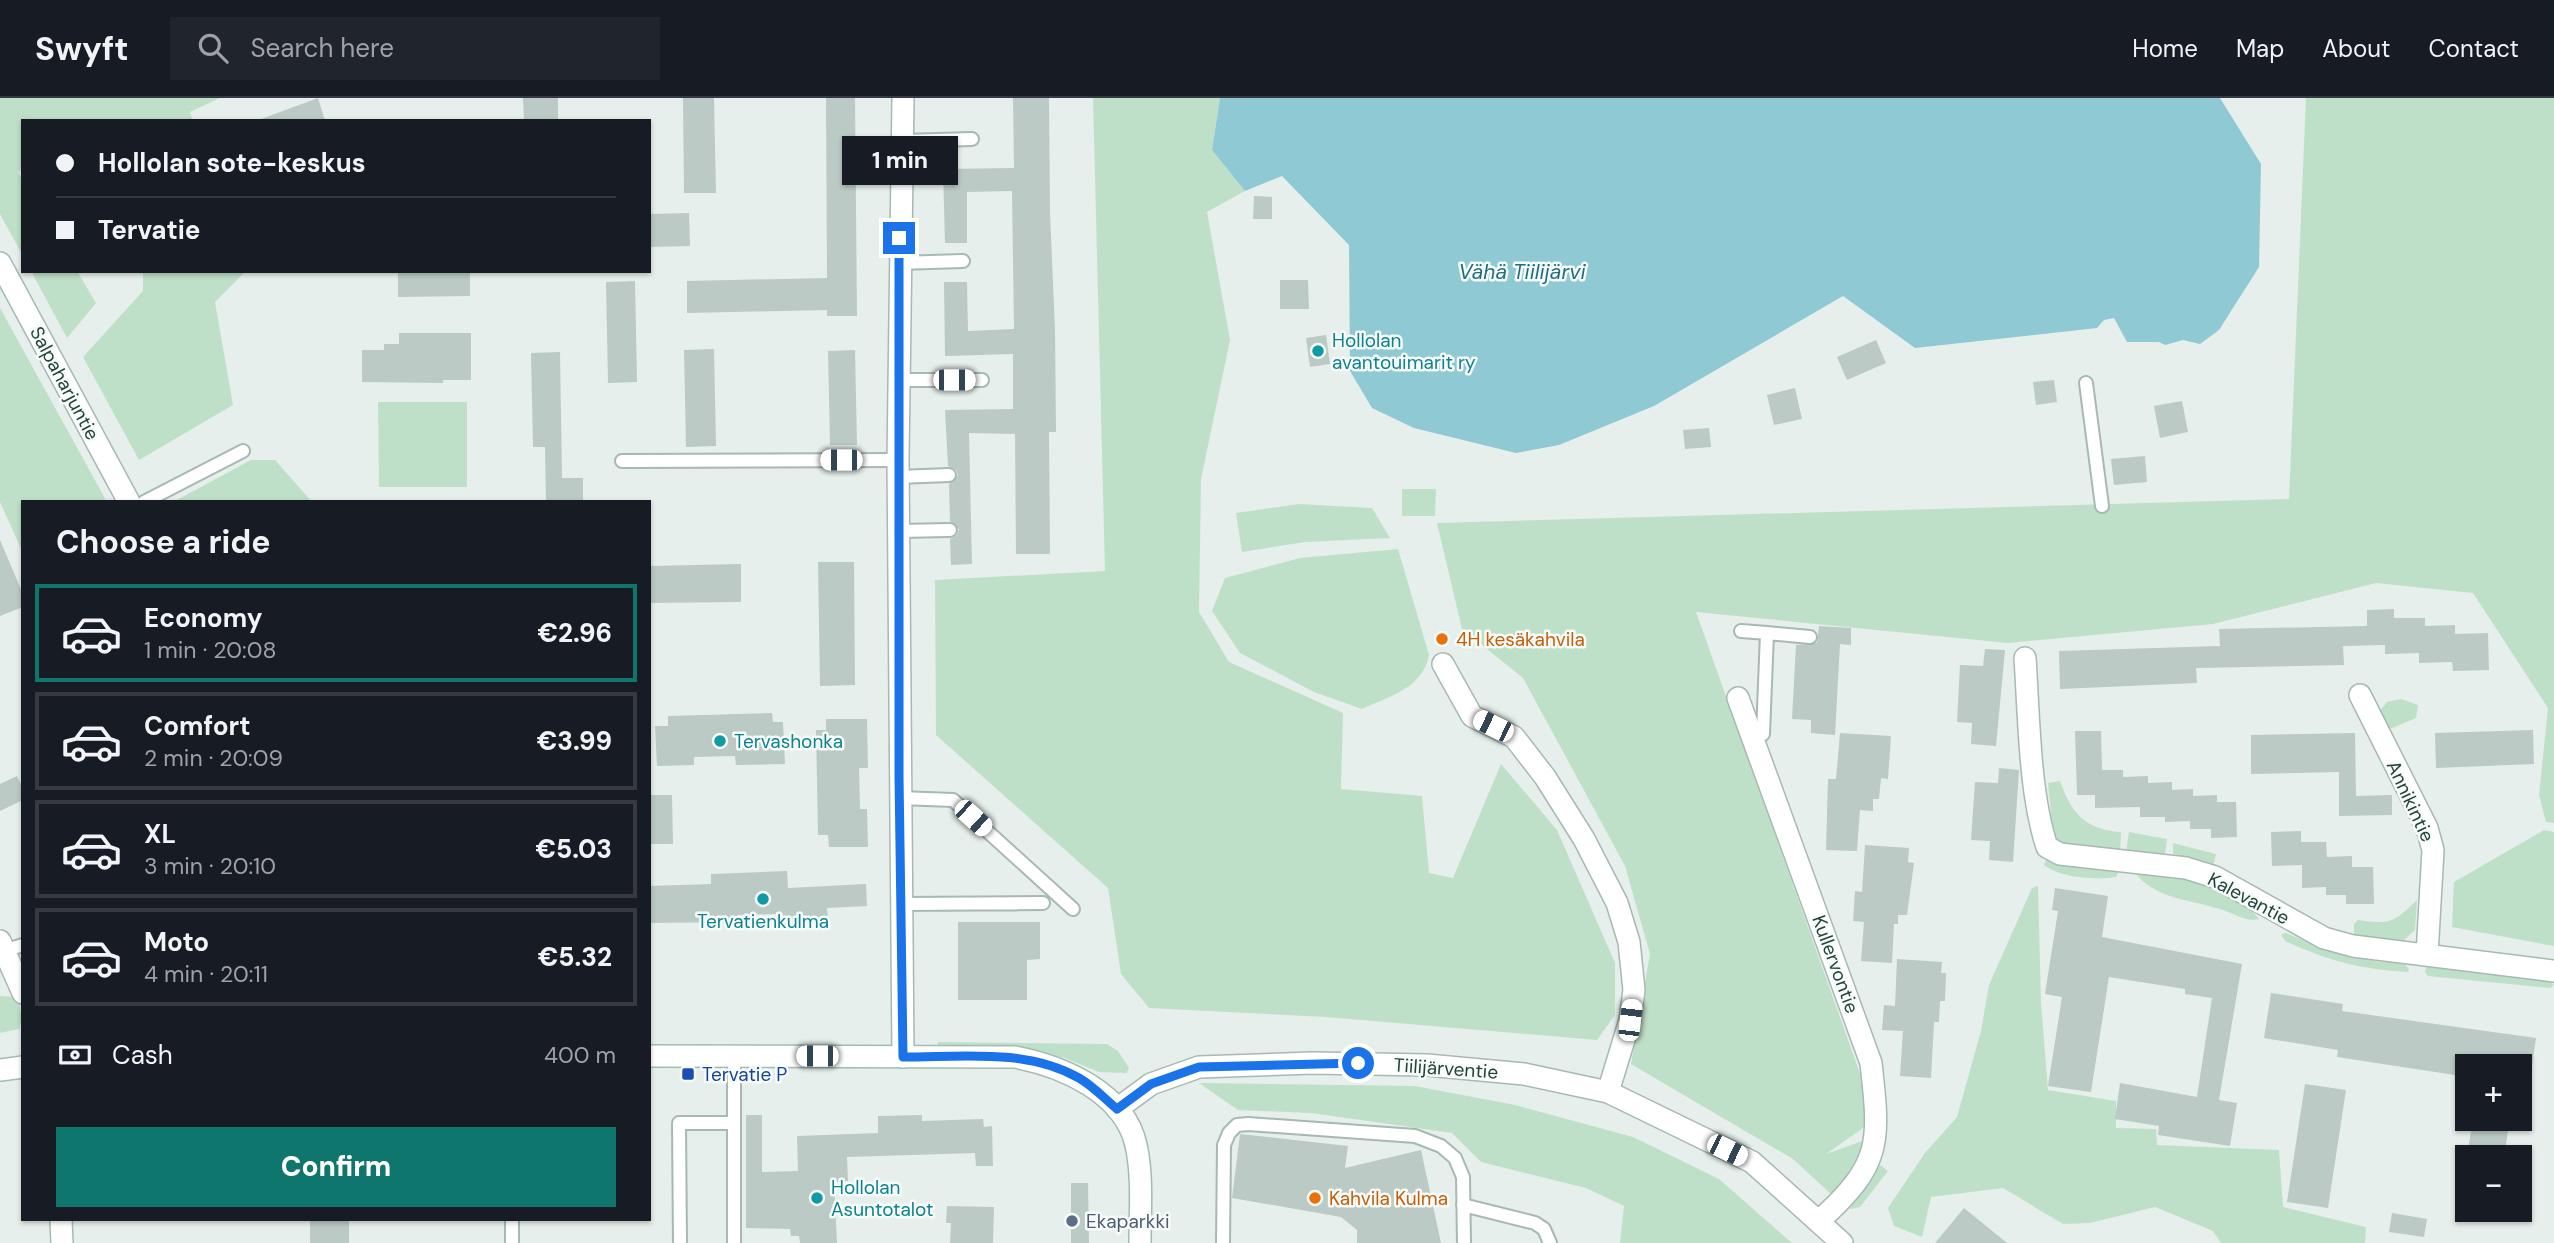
<!DOCTYPE html>
<html lang="en">
<head>
<meta charset="utf-8">
<style>
	:root { --surface:#171b24; --page:#20242c; --text:#f1f3f6; --muted:#9ea1a6; --line:#363941; --accent:#0f766e }
	body { margin:0; font-family:"DM Sans",sans-serif; background:var(--page); color:var(--text); height:100vh; display:flex; flex-direction:column; font-size:26px; white-space:nowrap }
	* { box-sizing:border-box; margin:0 }
	p { font-size:23px; color:var(--muted) }
	.icon { flex:none; width:38px; height:38px; fill:none; stroke:currentColor; stroke-width:2; stroke-linecap:round; stroke-linejoin:round }
	.map { position:relative; flex:1; overflow:hidden }
	.details { position:absolute; left:21px; top:402px; width:630px; height:721px; display:flex; flex-direction:column; background:var(--surface); border-radius:0px; box-shadow:0 2px 5px #0004 }
	.details>* { flex:none }
	.guide { position:absolute; left:21px; top:21px; width:630px; height:154px; border-radius:0px; box-shadow:0 2px 5px #0004; display:grid; align-content:center; height:154px; padding:0 35px; background:var(--surface) }
	.controls { position:absolute; left:2455px; top:956px; display:grid; gap:14px }
	.controls a { display:grid; place-items:center; width:77px; height:77px; border-radius:0px; background:var(--surface); box-shadow:0 2px 5px #0004; font-size:35px }
	.end { position:absolute; width:32px; height:32px; margin:-16px; border:9px solid #1a73e8; background:#fff; box-shadow:0 0 0 4px #fff }
	.from { border-radius:50% }
	.bubble { position:absolute; height:49px; border-radius:0px; background:var(--surface); box-shadow:0 2px 5px #0004; font-size:23px; font-weight:800; line-height:49px; text-align:center }
	.car { position:absolute; width:21px; height:42px; margin:-21px -10px; border-radius:9px; box-shadow:0 0 5px 2px #0007; background:linear-gradient(#fff 24%,#345 0 40%,#fff 0 76%,#345 0 86%,#fff 0) }
	.guide b { display:flex; align-items:center; gap:24px; height:66px; font-size:26px }
	.guide b+b { border-top:2px solid var(--line) }
	.guide i { width:18px; height:18px; background:var(--text) }
	ul { padding:0; list-style:none }
	li { display:flex; align-items:center; gap:21px; height:98px; margin:0 14px 10px; padding:0 21px; border:4px solid var(--line); border-radius:0px }
	li div { flex:1 }
	li b { display:block; font-size:26px }
	li em { font-style:normal; font-weight:800 }
	li.on { border-color:var(--accent) }
	li>.icon { width:63px; height:63px; stroke-width:1.5 }
	h2 { padding:0 35px; font-size:32px; line-height:84px }
	.pay { display:flex; align-items:center; gap:18px; height:77px; padding:0 35px; font-size:26px }
	.pay p { margin-inline-start:auto }
	.primary-button { display:flex; gap:14px; margin-top:auto; padding:14px 35px }
	.primary-button a { flex:1; height:80px; border-radius:0px; background:var(--accent); color:#fff; font-size:28px; font-weight:800; line-height:80px; text-align:center }
	header { display:flex; align-items:center; gap:42px; box-sizing:border-box; height:98px; padding:0 35px; background:var(--surface); border-bottom:2px solid var(--line) }
	header strong { font-size:33px }
	nav { display:flex; gap:38px; margin-inline-start:auto; font-size:24px }
	.search { width:490px; height:63px; background:var(--page); display:flex; align-items:center; gap:18px; box-sizing:border-box; padding:0 24px; border-radius:0px; color:var(--muted); font-size:26px }
	.map>svg:first-child { display:block }
	.green { fill:#bfe0c8 }
	.water { fill:#8ec9d4 }
	.building { fill:#bbcac4 }
	.lines { fill:none; stroke-linecap:round; stroke-linejoin:round }
	.service-casing { stroke:#a8b8b2; stroke-width:16 }
	.minor-casing { stroke:#a8b8b2; stroke-width:24 }
	.tertiary-casing { stroke:#a8b8b2; stroke-width:24 }
	.secondary-casing { stroke:#a4bbb3; stroke-width:24 }
	.service { stroke:#fff; stroke-width:12 }
	.minor { stroke:#fff; stroke-width:21 }
	.tertiary { stroke:#fff; stroke-width:21 }
	.secondary { stroke:#fff; stroke-width:21 }
	.route { stroke:#1a73e8; stroke-width:9 }
	.culture-dot { fill:#0f9aa8; stroke:#f7fbf9; stroke-width:2.5 }
	.food-dot { fill:#e8710a; stroke:#f7fbf9; stroke-width:2.5 }
	.transit-dot { fill:#1a4fb4; stroke:#f7fbf9; stroke-width:2.5 }
	.service-dot { fill:#5c6f8a; stroke:#f7fbf9; stroke-width:2.5 }
	.labels { text-anchor:middle; stroke-width:5; stroke-linejoin:round; paint-order:stroke }
	.culture-label { font-size:19px; fill:#0d838f; stroke:#f7fbf9; text-anchor:start }
	.street-label { font-size:19px; fill:#24423a; stroke:#f7fbf9 }
	.food-label { font-size:19px; fill:#c56008; stroke:#f7fbf9; text-anchor:start }
	.transit-label { font-size:19px; fill:#164399; stroke:#f7fbf9; text-anchor:start }
	.service-label { font-size:19px; fill:#4e5e75; stroke:#f7fbf9; text-anchor:start }
	.water-label { font-size:21px; font-style:italic; fill:#1c6f80; stroke:#f7fbf9 }
</style>
</head>
<body>
<header>
<strong>Swyft</strong>
<div class="search"><svg class="icon" aria-label="search" viewBox="0 0 24 24"><circle cx="10" cy="10" r="6"/><path d="M15 15l6 6"/></svg>Search here</div>
<nav><a>Home</a><a>Map</a><a>About</a><a>Contact</a></nav>
</header>
<div class="map">
<svg width="2554" height="1145" viewBox="0 0 2554 1145">
	<rect width="100%" height="100%" fill="#e6efeb"/>
	<path class="green" d="M0,0h220l-30,14 3,9h-170v48l-5,3 5,9v75l-23,-42z
		M1093,0h127l-8,52 33,41 -38,21 23,128 -29,139 -2,133 30,50 114,51 -2,76 81,7 7,77 24,5 48,-114 56,66 58,133v52l-18,25 -271,-23 -177,-9 -28,-34 -13,-86 -172,-153 -1,-155 170,-9z
		M2306,0h248v725l-8,-1 -7,-27 9,-87 -75,-115 -97,-10 -163,41 -205,19 -312,-31 172,484 -2,30 -40,28 42,-15 -15,35 -21,21 -39,-36 -162,-95 19,-110 -25,-88 -102,-188 -61,-49 -25,-106 852,-24z
		M31,173h46l19,32 -29,35z
		M143,173h99l1,3 -28,28 18,103 -94,55 -56,-103 60,-66z
		M0,210l107,194h-84v51l-23,-51z
		M378,304h89v85h-88z
		M251,362h24l37,42h-139z
		M1402,391h34l-1,27h-33z
		M1299,406l73,4 18,30 -85,4 -63,10 -6,-39z
		M1398,451l31,106c-6,33 -39,41 -67,54l-48,-17 -74,-39 -28,-42 13,-33 75,-20z
		M2401,601l17,6 -2,13 -31,13 -6,-19 8,-10z
		M2060,683c11,32 26,49 61,51l-1,22 -52,-6 -15,-12 -5,-53z
		M2544,732l10,2v114l-102,-19 2,-45z
		M2129,734l38,7 -2,15 -10,2 -29,-4z
		M2173,745l43,11 -3,13 -13,-7 -27,-6z
		M2052,760l31,11 30,-1 5,5 -2,4c-20,3 -56,1 -72,-12l2,-5z
		M2141,771c30,2 101,24 118,50 -14,3 -24,-5 -36,-9 -29,-10 -65,-10 -86,-35z
		M2038,788l3,117 7,87 68,11v27l40,1 1,16 122,5 4,57 83,20 -1,16h-144l-8,-12 -58,-24 -65,16 -27,1 -60,-36 -72,9 -9,40 -28,-11 -6,-18 37,-55 32,-36 24,-86 8,-46 43,-97z
		M2417,802l-2,30 -15,14 -37,-2 -9,-8v-10l4,-4c33,5 36,2 59,-20z
		M2286,835l43,18 50,11h24l6,7 -1,3c-50,-3 -78,-11 -123,-31l-4,-7z
		M2441,867l103,11 10,9 -4,3 -122,-12 -3,-4 1,-5z
		M0,898l17,1 5,21 -3,11 -19,4z
		M938,944l169,2 11,7 11,17 -2,5 -28,-1 -34,-14 -45,-10 -83,-1z
		M1199,985l216,3 100,19 118,32 86,42 73,64h-172l4,-37 -38,-18 -105,-26 -29,-29 -141,-20 -73,-3z
		M1880,1067l8,6 -28,36 -10,2 24,-41z"/>
	<path class="water" d="M1220,0h1000l41,66 -2,103 -40,63 -19,14 -17,-4 -18,5 -6,-3h-32l-13,-24 -10,2 -7,8 -182,20 -72,-52 -189,110 -95,39 -43,8 -102,-25 -42,-20 -22,-37 -1,-126 -67,-69 -37,15 -33,-41z"/>
	<path class="building" d="M318,0l7,23h-64v-2z
		M523,0h35v23h-34z
		M683,0h31l2,95h-32z
		M826,0h29l2,218h-30v-6l-140,3v-32l140,-3z
		M1013,0h36l1,114 5,118 1,102h-7l1,122h-34l-1,-120 -46,-1 3,131 -21,1 -1,-26 7,-4 2,-6 -9,-8 -1,-37 9,-9 -2,-5 -8,-4 -3,-56 68,-1v-55l-68,2 -1,-74h23l1,49 46,-2 -2,-138 -45,1v51h-22l-2,-74 71,-1z
		M1254,98l18,1v22h-19z
		M689,115l1,33 -41,1v-33z
		M398,173h72v25l-72,1z
		M1280,182h28l1,29h-29z
		M635,183l2,101 -29,1 -2,-101z
		M399,235h72v47h-28v3l-81,-1v-32h22v-6h15z
		M1326,237l4,29 -20,3 -4,-29z
		M1876,242l10,23 -39,17 -10,-23z
		M714,251l2,97 -30,1 -2,-97z
		M855,252l2,95h-27l-2,-94z
		M560,254l2,126h21v24h-37l-1,-55h-12l-2,-94z
		M2054,282l3,22 -21,3 -3,-23z
		M1795,290l7,31 -28,6 -7,-30z
		M2182,303l6,31 -28,6 -6,-32z
		M1709,330l2,19 -26,2 -2,-19z
		M2145,358l2,26 -33,3 -3,-26z
		M0,442l23,54v13l-23,9z
		M818,464h36l1,123 -35,1z
		M741,466v38l-92,1v-37z
		M2394,511v9h31v8l30,-1v9l33,-1 1,37 -36,1 -1,-9 -33,1v-10l-34,1v-9l-42,1 1,19 -148,3 1,15 -137,6 -1,-38 161,-5 -1,-17 148,-3v-16z
		M1819,528l32,2v17l-11,-1 -5,91 -24,-2v-13l-19,-1 4,-74 21,-2z
		M1985,551l20,1 -9,96 -25,-2 1,-21 -15,-1 3,-57 23,1z
		M772,615l1,9h10l2,42 -49,1 -1,-9 -41,1v8l-37,1 -2,-40h13v-10z
		M826,621h41l1,49h-9l1,41h7l1,38h-39l-1,-12h-10l-2,-105h10z
		M2533,632l1,34 -98,4 -1,-35z
		M2075,633h26l1,39h21v7l25,-1v7l24,-1v8l21,-1v7l24,-1v7h19l1,35 -26,1v-9h-21v-8l-25,1v-5h-25v-10l-45,1v-13h-18z
		M1840,635l51,3 -3,43 -7,-1 -2,21h-6v12l-13,-1 -3,41 -31,-1 2,-71h8z
		M2355,635l1,63 36,-1v20l-53,1v-44l-88,2v-39z
		M1999,670l20,2 -6,92 -24,-2 1,-19 -19,-1 4,-58 23,1z
		M17,678l6,13v11l-23,11v-27z
		M649,697h23l1,49h-24z
		M2301,733v11h25l1,15 25,-1v11h21l1,37h-28v-9h-20v-8l-24,1v-23l-30,1 -1,-34z
		M1865,747l44,3 -1,14 6,1 -7,52h-9v9h-4l-2,39 -31,-2 3,-39 -11,-1 2,-30 7,1z
		M787,773l1,17 78,-4 1,22 -40,2 1,14 -49,1 -1,-9 -40,1v7l-89,1v-37l62,-2v-10z
		M2055,790l53,8 -6,41 140,27 -23,136 18,3 -7,43 -72,-11 1,-9 -44,-7 5,-36 77,14 15,-99 -27,-4v-5l-76,-12 -18,115 -43,-6 14,-89 -17,-3 13,-83 -6,-1z
		M958,824h82v37l-13,1v40h-69z
		M1897,861l45,3 -1,11h5l-1,28h-5l-1,21h-5l-3,56 -31,-2 3,-45 -21,-1 2,-25 11,1z
		M2271,895l72,11 -1,7 194,27 -4,28h-64v11l-131,-20 1,-7 -74,-12z
		M2305,986l41,6 -18,118 -41,-6z
		M746,1017h16v57l36,-1 -1,-35 81,-3v-17l44,-1v6l61,-2 1,8 8,-1 1,40h-17l-1,-13 -128,4 1,24 -14,1 3,61h-37l-1,-7h-8l-1,-7 -44,-1z
		M2473,1020h37l-6,39h-37z
		M1240,1036l108,12 -3,22 76,-18 20,93h-84v-13l-16,-13 -109,-19z
		M1071,1085h17l1,60h-18z
		M947,1108l47,1 -1,36h-43l1,-20h-5z
		M1964,1110l43,35h-72z
		M2392,1115l35,6 -3,18 -35,-5z
		M310,1122h39v23h-39z"/>
	<g class="lines">
		<defs>
			<path id="service" d="M903,43l69,-2
				M898,165l65,-2
				M898,282h84
				M2086,285l16,123
				M622,363l276,-1
				M898,379l51,-2
				M144,404l99,-51
				M898,433l52,-1
				M1741,533l26,2
				M1763,636l4,-101 43,4
				M899,700l54,2 120,109
				M901,806l142,-1
				M0,854l23,-7
				M734,958v187
				M1463,1107l72,18 9,6 6,14
				M512,1145v-23
				M680,1145l-1,-120h54
				M1223,1145l1,-98 5,-12 8,-8 11,-1 167,12 26,10 14,12 8,19 1,66"/>
			<path id="minor" d="M903,0l-5,362 5,597
				M2025,560c4,57 4,135 22,189l13,7 126,14 29,9 109,61 29,8 201,25
				M1443,566l29,52 42,21 31,40 39,62 33,64 12,39 5,48 -4,30 -22,72
				M2360,597l67,133 6,22 -6,105
				M1738,600l133,365c9,80 11,101 -52,158
				M0,843l23,52"/>
			<path id="tertiary" d="M0,165l129,239
				M1117,1011l34,-25 48,-17 113,-4 115,2 97,9 84,18 144,70 90,81"/>
			<path id="secondary" d="M649,958l366,1c47,9 109,35 121,88 7,31 4,67 4,98
				M0,972l23,-3
				M61,1122l1,23"/>
		</defs>
		<use href="#service" class="service-casing"/>
		<use href="#minor" class="minor-casing"/>
		<use href="#tertiary" class="tertiary-casing"/>
		<use href="#secondary" class="secondary-casing"/>
		<use href="#service" class="service"/>
		<use href="#minor" class="minor"/>
		<use href="#tertiary" class="tertiary"/>
		<use href="#secondary" class="secondary"/>
	</g>
	<g class="lines">
		<path class="route" d="M899,140v538l4,281c58,0 123,-9 176,21 14,8 26,21 38,31l34,-25 48,-17 159,-4"/>
	</g>
	<g class="culture-dot">
		<circle cx="1318" cy="253" r="7"/>
		<circle cx="720" cy="643" r="7"/>
		<circle cx="763" cy="801" r="7"/>
		<circle cx="817" cy="1100" r="7"/>
	</g>
	<g class="food-dot">
		<circle cx="1442" cy="541" r="7"/>
		<circle cx="1315" cy="1100" r="7"/>
	</g>
	<rect class="transit-dot" x="681" y="969" width="14" height="14" rx="3.5"/>
	<circle class="service-dot" cx="1072" cy="1123" r="7"/>
	<g class="labels">
		<g class="culture-label">
			<text x="1332" y="249">Hollolan<tspan x="1332" dy="22">avantouimarit ry</tspan></text>
			<text x="734" y="650">Tervashonka</text>
			<text x="763" y="830" text-anchor="middle">Tervatienkulma</text>
			<text x="831" y="1096">Hollolan<tspan x="831" dy="22">Asuntotalot</tspan></text>
		</g>
		<g class="street-label">
			<text transform="translate(65 285) rotate(62)" y="7">Salpaharjuntie</text>
			<text transform="translate(2411 703) rotate(65)" y="7">Annikintie</text>
			<text transform="translate(2249 800) rotate(28)" y="7">Kalevantie</text>
			<text transform="translate(1836 866) rotate(70)" y="7">Kullervontie</text>
			<text transform="translate(1446 970) rotate(4)" y="7">Tiilijärventie</text>
		</g>
		<g class="food-label">
			<text x="1456" y="548">4H kesäkahvila</text>
			<text x="1329" y="1107">Kahvila Kulma</text>
		</g>
		<g class="transit-label">
			<text x="702" y="983">Tervatie P</text>
		</g>
		<g class="service-label">
			<text x="1086" y="1130">Ekaparkki</text>
		</g>
		<g class="water-label">
			<text x="1522" y="181">Vähä Tiilijärvi</text>
		</g>
	</g>
</svg>
<div class="controls">
<a>+</a>
<a>−</a>
</div>
<i class="end from" style="left:1358px;top:965px"></i>
<i class="end" style="left:899px;top:140px"></i>
<div class="bubble" style="left:842px;top:38px;width:116px">1 min</div>
<i class="car" style="left:954px;top:282px;rotate:90deg"></i>
<i class="car" style="left:841px;top:362px;rotate:270deg"></i>
<i class="car" style="left:1493px;top:628px;rotate:296deg"></i>
<i class="car" style="left:973px;top:720px;rotate:132deg"></i>
<i class="car" style="left:1630px;top:922px;rotate:7deg"></i>
<i class="car" style="left:817px;top:958px;rotate:270deg"></i>
<i class="car" style="left:1727px;top:1052px;rotate:116deg"></i>
<div class="guide">
<b><i class="from"></i>Hollolan sote-keskus</b>
<b><i></i>Tervatie</b>
</div>
<section class="details">
<h2>Choose a ride</h2>
<ul>
<li class="on"><svg class="icon" aria-label="car" viewBox="0 0 24 24"><path d="M5 17H2v-5l4-1 3-4h7l3 4 3 1v5h-3M9 17h6M6 11h13"/><circle cx="7" cy="17" r="2"/><circle cx="17" cy="17" r="2"/></svg><div><b>Economy</b><p>1 min · 20:08</p></div><em>€2.96</em></li>
<li><svg class="icon" aria-label="car" viewBox="0 0 24 24"><path d="M5 17H2v-5l4-1 3-4h7l3 4 3 1v5h-3M9 17h6M6 11h13"/><circle cx="7" cy="17" r="2"/><circle cx="17" cy="17" r="2"/></svg><div><b>Comfort</b><p>2 min · 20:09</p></div><em>€3.99</em></li>
<li><svg class="icon" aria-label="car" viewBox="0 0 24 24"><path d="M5 17H2v-5l4-1 3-4h7l3 4 3 1v5h-3M9 17h6M6 11h13"/><circle cx="7" cy="17" r="2"/><circle cx="17" cy="17" r="2"/></svg><div><b>XL</b><p>3 min · 20:10</p></div><em>€5.03</em></li>
<li><svg class="icon" aria-label="car" viewBox="0 0 24 24"><path d="M5 17H2v-5l4-1 3-4h7l3 4 3 1v5h-3M9 17h6M6 11h13"/><circle cx="7" cy="17" r="2"/><circle cx="17" cy="17" r="2"/></svg><div><b>Moto</b><p>4 min · 20:11</p></div><em>€5.32</em></li>
</ul>
<div class="pay"><svg class="icon" aria-label="cash" viewBox="0 0 24 24"><path d="M3 7h18v10H3z"/><circle cx="12" cy="12" r="2"/></svg>Cash<p>400 m</p></div>
<div class="primary-button"><a>Confirm</a></div>
</section>
</div>
</body>
</html>
